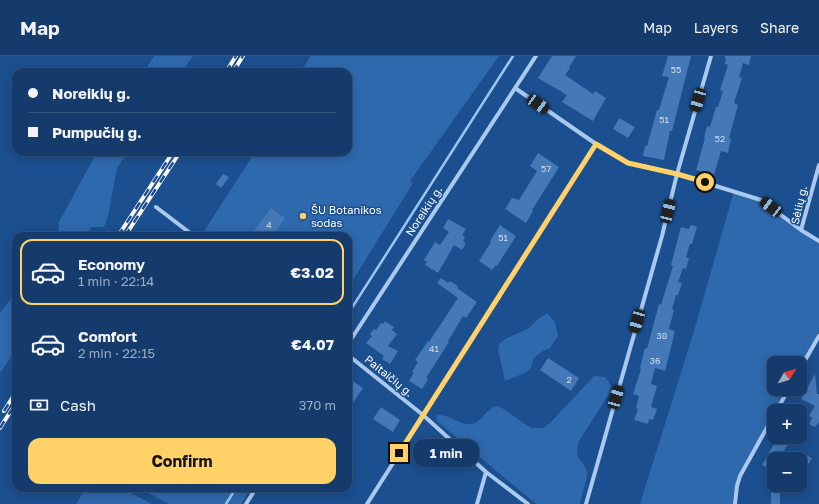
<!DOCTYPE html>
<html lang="en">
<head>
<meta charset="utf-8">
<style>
	:root { --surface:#143b6b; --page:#214673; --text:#f1f3f6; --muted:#9dadc1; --line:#33557e; --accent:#ffd166 }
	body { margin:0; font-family:"Golos Text",sans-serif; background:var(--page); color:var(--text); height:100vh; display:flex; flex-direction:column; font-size:15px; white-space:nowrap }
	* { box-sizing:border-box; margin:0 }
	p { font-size:13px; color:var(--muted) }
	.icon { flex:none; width:22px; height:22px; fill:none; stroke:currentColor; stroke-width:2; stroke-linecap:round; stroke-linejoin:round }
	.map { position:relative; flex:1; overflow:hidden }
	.panel { position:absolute; left:12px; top:176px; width:340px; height:260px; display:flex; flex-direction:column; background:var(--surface); border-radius:12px; box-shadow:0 2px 10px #0003,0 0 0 1px var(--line) }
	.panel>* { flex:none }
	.top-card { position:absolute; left:12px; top:12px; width:340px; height:88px; border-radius:12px; box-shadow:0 2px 10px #0003,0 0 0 1px var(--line); display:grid; align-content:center; height:88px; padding:0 16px; background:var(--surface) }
	.needle { width:26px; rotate:52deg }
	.fabs { position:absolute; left:767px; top:300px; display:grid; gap:8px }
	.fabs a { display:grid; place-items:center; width:40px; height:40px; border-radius:8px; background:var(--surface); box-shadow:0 2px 10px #0003,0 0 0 1px var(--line); font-size:20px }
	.end { position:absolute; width:18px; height:18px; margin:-9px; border:5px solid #ffd166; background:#111; box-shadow:0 0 0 2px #111 }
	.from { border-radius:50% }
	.bubble { position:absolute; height:28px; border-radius:12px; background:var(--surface); box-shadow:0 2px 10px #0003,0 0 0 1px var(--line); font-size:13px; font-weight:700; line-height:28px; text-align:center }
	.car { position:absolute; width:12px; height:24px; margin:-12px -6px; border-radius:5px; box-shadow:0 0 3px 1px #0007; background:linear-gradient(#222 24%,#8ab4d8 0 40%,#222 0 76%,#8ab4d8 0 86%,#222 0) }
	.top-card b { display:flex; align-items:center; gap:14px; height:38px; font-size:15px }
	.top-card b+b { border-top:1px solid var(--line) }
	.top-card i { width:10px; height:10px; background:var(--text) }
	ul { padding:7px 0 0; list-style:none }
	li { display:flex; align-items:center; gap:12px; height:66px; margin:0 8px 6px; padding:0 8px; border:2px solid transparent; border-radius:12px }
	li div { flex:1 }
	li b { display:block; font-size:15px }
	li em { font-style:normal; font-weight:700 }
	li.current { border-color:var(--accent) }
	li>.icon { width:36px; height:36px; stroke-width:1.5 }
	.pay { display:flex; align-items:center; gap:10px; height:44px; padding:0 16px; font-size:15px }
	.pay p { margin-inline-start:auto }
	.action { display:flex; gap:8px; margin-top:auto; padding:8px 16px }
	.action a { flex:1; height:46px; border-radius:12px; background:var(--accent); color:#111; font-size:16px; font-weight:700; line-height:46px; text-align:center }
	header { display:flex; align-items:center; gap:24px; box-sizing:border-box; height:56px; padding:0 20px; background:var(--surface); border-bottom:1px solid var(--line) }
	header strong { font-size:19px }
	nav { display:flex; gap:22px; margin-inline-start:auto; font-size:14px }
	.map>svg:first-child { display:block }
	.green { fill:#2e69ad }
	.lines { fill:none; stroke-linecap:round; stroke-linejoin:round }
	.stream { stroke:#9cc4f0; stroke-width:2.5 }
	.building { fill:#4478b7 }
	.minor { stroke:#a9c9ee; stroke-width:4 }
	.rail-casing { stroke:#fff; stroke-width:4 }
	.rail { stroke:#1b4f8f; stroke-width:2.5; stroke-dasharray:8; stroke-linecap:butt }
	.route { stroke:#ffd166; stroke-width:5 }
	.poi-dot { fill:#ffd166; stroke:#1b4f8f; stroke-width:1.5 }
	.labels { text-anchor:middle; stroke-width:3; stroke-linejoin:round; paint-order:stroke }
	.number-label { font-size:9px; fill:#d0dded }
	.street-label { font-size:11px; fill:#fff; stroke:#1b4f8f }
	.poi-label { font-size:11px; fill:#fff; stroke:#1b4f8f; text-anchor:start }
</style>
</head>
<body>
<header>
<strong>Map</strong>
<nav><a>Map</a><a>Layers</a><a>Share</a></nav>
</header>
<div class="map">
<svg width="819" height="448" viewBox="0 0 819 448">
	<rect width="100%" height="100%" fill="#1b4f8f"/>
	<path class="green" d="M154,0h39l-11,16h-38z
		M311,0h188l-89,125 3,2 -65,105v-52h-147l54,-84h93v-80h-48z
		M97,96h31l-11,16 -9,48 -4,11h-13l-4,9h-29l1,-14z
		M734,135l27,9 58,41v95l-19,33v-6h-26v26h15l-13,22h-2v4l-34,61 -5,28h-95l54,-173z
		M16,236v58l-16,23v-60z
		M547,257l8,9 3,14 -8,12 -9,4 -7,6 -3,10 -6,5 -20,8 -7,-31 1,-6 6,-5 24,-11 8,-8z
		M594,320l11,1 6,8 -1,7 -32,51c-4,20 6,15 9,29 1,7 -6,24 -7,32h-44l-98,-82 -2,-4 2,-3c12,-1 22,11 33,9 12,-2 15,-17 28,-18l32,22h12l7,-5z
		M86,432h35l31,16h-76z
		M139,432h112l-10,16h-72z"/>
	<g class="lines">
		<path class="stream" d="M348,258l165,-258
			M226,448l10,-16"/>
	</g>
	<path class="building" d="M552,0h24l-7,11 1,1 -5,7 28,19 2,-3 11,7 -13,23 -31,-19 5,-7 -29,-17z
		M668,0h23l-19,75h-2l-6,29 -21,-4 2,-10h2l10,-36h2l10,-33 -7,-1z
		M725,0h26l-2,9 -6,-2 -4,14 3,1 -8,25 4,2 -9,33 2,1 -3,14 -7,-2 -7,24 -18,-5 9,-32h-1l3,-12 3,1 6,-20h2l5,-16 -3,-1 8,-25 -3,-1 1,-5h-1z
		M619,62l16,9 -7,11 -15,-9z
		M538,97l21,14 -27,43 1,1 -7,12 -21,-14 7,-11 7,2 18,-29 -7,-5z
		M223,118l6,3 -8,11 -5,-4z
		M271,152l14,10 -13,18h-12l-6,-5z
		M448,163l18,10 -4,6 3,2 -2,4 3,3 -4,6 -8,-5 -16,28 -13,-8 2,-3 -3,-2 11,-18 5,3 9,-13 -6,-4z
		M500,169l16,11 -19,30 -1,-1 -4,5 -13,-9 12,-19 -1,-1z
		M691,169l6,2 -5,17h-2l-4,13 3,1 -3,11 -3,-1 -5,14 4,1 -4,12h-2l-4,14 2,1 -5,19 6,2 -10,40 -10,-3 -4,16 6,2 -6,21 6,2 -4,11 -4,-1 -1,5 -14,-4 4,-11 -2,-1 3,-12 -6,-2 8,-25 -1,-1 5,-20 2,1 12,-45 2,1 12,-39 -2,-1 10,-38 8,2z
		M441,222l7,5 2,-2 8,5 -1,2 20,14 -11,16 -3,-2 -15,25 1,1 -23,36 2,1 -6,10 -13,-8 5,-8 -2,-1 6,-10 -3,-2 13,-19 1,1 29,-44 -21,-15z
		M385,265l9,6 -2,3 5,4 -9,12 10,5 -8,13 -8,-5 2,-3 -18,-13 6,-7 -2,-2 4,-5 2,1 5,-7 2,1z
		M548,302l31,20 -8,13 -31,-21z
		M815,318l2,20h2v28l-4,5 -6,-3 3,-6 -3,-2 6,-10 -14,-7z
		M351,324l12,8 -10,15 -5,-3v-15z
		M381,351l19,13 -7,12 -20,-13z
		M778,381h14l-13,22h-5v13l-12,-7z
		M806,399l6,3 -12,21v-14z
		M771,433h9v15h-9z"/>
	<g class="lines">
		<path class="minor" d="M515,32l81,56 32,19 49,11 84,26 40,30 18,11
			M156,151l38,29
			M801,174l18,-65
			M348,288l188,-288
			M348,299l75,60 63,57 42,32
			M800,313l19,-33
			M776,355l13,-22
			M246,448l10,-16
			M367,448l229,-360
			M477,448l9,-32
			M586,448l76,-268 15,-62 34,-118
			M735,448l2,-18 3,-10 34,-61"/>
		<defs>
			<path id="rail" d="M226,16l10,-16
				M233,16l10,-16
				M118,180l55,-84
				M125,180l55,-84
				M4,355l12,-19
				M0,372l16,-25"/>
		</defs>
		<use href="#rail" class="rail-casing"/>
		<use href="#rail" class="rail"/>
	</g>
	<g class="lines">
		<path class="route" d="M399,397l197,-309 32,19 49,11 28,8"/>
	</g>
	<circle class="poi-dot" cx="303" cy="160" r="4"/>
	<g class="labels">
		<g class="number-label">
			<text x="676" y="17">55</text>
			<text x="664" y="67">51</text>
			<text x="720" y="86">52</text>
			<text x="546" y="116">57</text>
			<text x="269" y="172">4</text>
			<text x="503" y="185">51</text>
			<text x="662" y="283">38</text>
			<text x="434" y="296">41</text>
			<text x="655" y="308">36</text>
			<text x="569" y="327">2</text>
		</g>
		<g class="street-label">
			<text transform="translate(799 149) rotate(-77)" y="4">Sėlių g.</text>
			<text transform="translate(424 155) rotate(-57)" y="4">Noreikių g.</text>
			<text transform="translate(389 320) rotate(39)" y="4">Paitaičių g.</text>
		</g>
		<g class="poi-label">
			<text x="311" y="158">ŠU Botanikos<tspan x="311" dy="13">sodas</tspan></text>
		</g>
	</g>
</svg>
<div class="fabs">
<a><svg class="needle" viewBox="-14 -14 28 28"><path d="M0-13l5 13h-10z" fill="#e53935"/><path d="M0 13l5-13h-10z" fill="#9dadc1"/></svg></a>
<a>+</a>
<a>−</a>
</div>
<i class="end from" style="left:705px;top:126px"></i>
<i class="end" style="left:399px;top:397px"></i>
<div class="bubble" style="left:413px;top:383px;width:66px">1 min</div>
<i class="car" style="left:698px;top:44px;rotate:196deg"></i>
<i class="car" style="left:538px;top:48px;rotate:125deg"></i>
<i class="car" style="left:771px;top:151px;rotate:307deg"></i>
<i class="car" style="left:668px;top:155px;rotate:14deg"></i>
<i class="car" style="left:637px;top:265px;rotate:196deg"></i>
<i class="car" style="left:616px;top:341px;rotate:16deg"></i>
<div class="top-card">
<b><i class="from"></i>Noreikių g.</b>
<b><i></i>Pumpučių g.</b>
</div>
<section class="panel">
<ul>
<li class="current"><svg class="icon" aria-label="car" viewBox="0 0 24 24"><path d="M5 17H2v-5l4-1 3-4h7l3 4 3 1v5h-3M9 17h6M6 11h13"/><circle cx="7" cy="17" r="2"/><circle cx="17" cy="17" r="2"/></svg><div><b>Economy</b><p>1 min · 22:14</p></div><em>€3.02</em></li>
<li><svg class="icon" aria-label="car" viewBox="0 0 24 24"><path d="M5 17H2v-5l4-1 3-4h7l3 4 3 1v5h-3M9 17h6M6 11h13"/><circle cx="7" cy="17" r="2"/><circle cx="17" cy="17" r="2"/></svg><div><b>Comfort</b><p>2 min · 22:15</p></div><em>€4.07</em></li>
</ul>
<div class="pay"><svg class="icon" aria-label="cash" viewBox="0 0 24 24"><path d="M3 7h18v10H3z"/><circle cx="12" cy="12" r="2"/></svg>Cash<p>370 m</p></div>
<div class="action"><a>Confirm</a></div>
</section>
</div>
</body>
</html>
